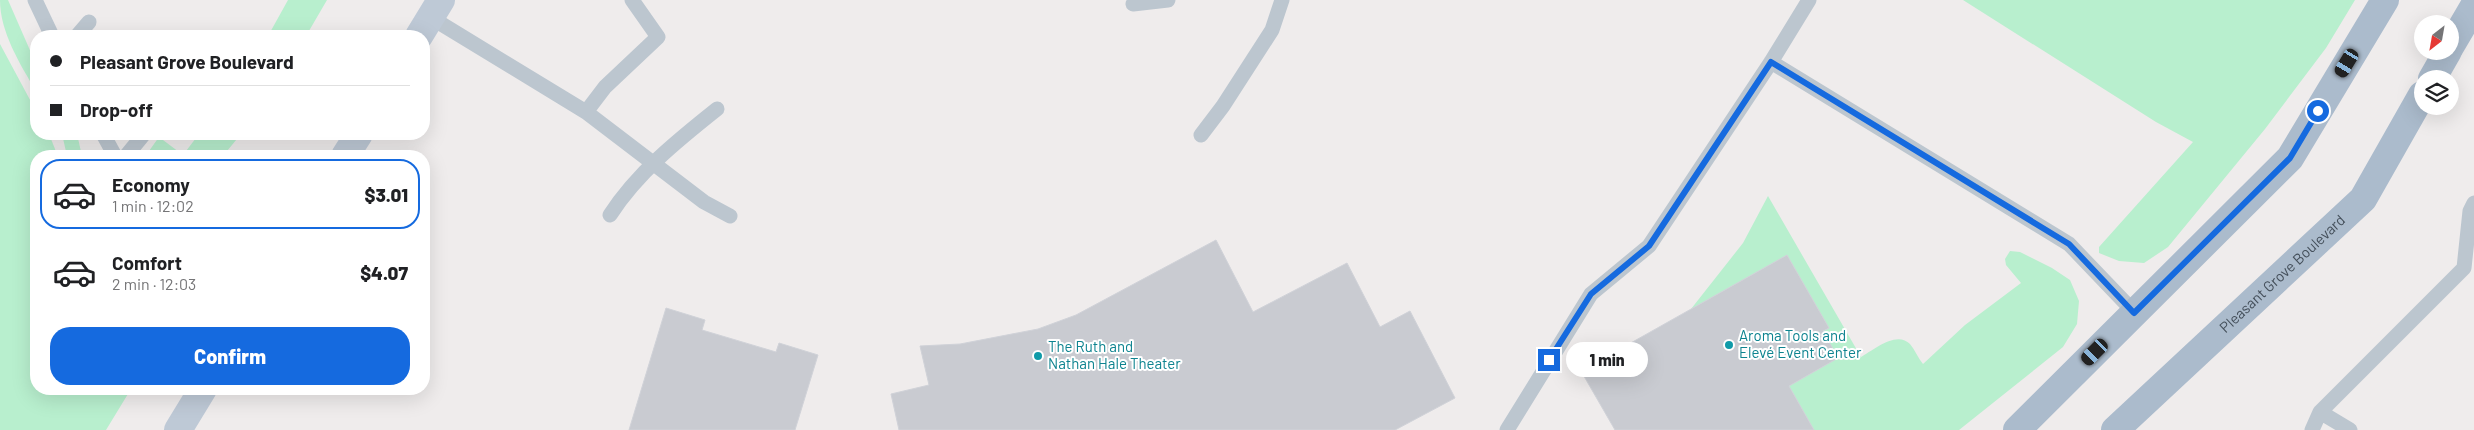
<!DOCTYPE html>
<html lang="en">
<head>
<meta charset="utf-8">
<style>
	:root { --surface:#fff; --page:#f2f2f2; --text:#202124; --muted:#757577; --line:#e0e0e0; --accent:#156adf }
	body { margin:0; font-family:Barlow,sans-serif; background:var(--page); color:var(--text); height:100vh; display:flex; flex-direction:column; font-size:19px; white-space:nowrap }
	* { box-sizing:border-box; margin:0 }
	p { font-size:16px; color:var(--muted) }
	.icon { flex:none; width:28px; height:28px; fill:none; stroke:currentColor; stroke-width:2; stroke-linecap:round; stroke-linejoin:round }
	.map { position:relative; flex:1; overflow:hidden }
	.panel { position:absolute; left:30px; top:150px; width:400px; height:245px; display:flex; flex-direction:column; background:var(--surface); border-radius:20px; box-shadow:0 5px 20px #0002 }
	.panel>* { flex:none }
	.banner { position:absolute; left:30px; top:30px; width:400px; height:110px; border-radius:20px; box-shadow:0 5px 20px #0002; display:grid; align-content:center; height:110px; padding:0 20px; background:var(--surface) }
	.needle { width:32px; rotate:211deg }
	.fabs { position:absolute; left:2414px; top:15px; display:grid; gap:10px }
	.fabs a { display:grid; place-items:center; width:45px; height:45px; border-radius:50%; background:var(--surface); box-shadow:0 5px 20px #0002; font-size:25px }
	.end { position:absolute; width:22px; height:22px; margin:-11px; border:6px solid #156adf; background:#fff; box-shadow:0 0 0 2px #fff }
	.from { border-radius:50% }
	.bubble { position:absolute; height:35px; border-radius:18px; background:var(--surface); box-shadow:0 5px 20px #0002; font-size:16px; font-weight:800; line-height:35px; text-align:center }
	.car { position:absolute; width:15px; height:30px; margin:-15px -8px; border-radius:6px; box-shadow:0 0 4px 1px #0007; background:linear-gradient(#222 24%,#8ab4d8 0 40%,#222 0 76%,#8ab4d8 0 86%,#222 0) }
	.banner b { display:flex; align-items:center; gap:18px; height:48px; font-size:19px }
	.banner b+b { border-top:1px solid var(--line) }
	.banner i { width:12px; height:12px; background:var(--text) }
	ul { padding:9px 0 0; list-style:none }
	li { display:flex; align-items:center; gap:15px; height:70px; margin:0 10px 8px; padding:0 10px; border:2px solid transparent; border-radius:20px }
	li div { flex:1 }
	li b { display:block; font-size:19px }
	li em { font-style:normal; font-weight:800 }
	li.current { border-color:var(--accent) }
	li>.icon { width:45px; height:45px; stroke-width:1.5 }
	.cta { display:flex; gap:10px; margin-top:auto; padding:10px 20px }
	.cta a { flex:1; height:58px; border-radius:20px; background:var(--accent); color:#fff; font-size:20px; font-weight:800; line-height:58px; text-align:center }
	.map>svg:first-child { display:block }
	.green { fill:#b8efce }
	.building { fill:#c9cbd1; stroke:#d0d2d8 }
	.lines { fill:none; stroke-linecap:round; stroke-linejoin:round }
	.lane { stroke:#bcc6cf; stroke-width:15 }
	.secondary { stroke:#bec9d6; stroke-width:28 }
	.primary { stroke:#abbbcc; stroke-width:28 }
	.route { stroke:#156adf; stroke-width:6 }
	.culture-dot { fill:#0f9aa8; stroke:#fff; stroke-width:2 }
	.labels { text-anchor:middle; stroke-width:4; stroke-linejoin:round; paint-order:stroke }
	.street-label { font-size:15px; fill:#444f5a; stroke:#fff }
	.culture-label { font-size:15px; fill:#0d838f; stroke:#fff; text-anchor:start }
</style>
</head>
<body>
<div class="map">
<svg width="2474" height="430" viewBox="0 0 2474 430">
	<rect width="100%" height="100%" fill="#efecec"/>
	<path class="green" d="M0,0h8l28,64v27c-16,-27 -36,-59 -36,-91z
		M288,0h39l-21,36h-38z
		M1963,0h392l-29,48 -61,81 -97,118 -24,16 -25,-2 -20,-8v-6l94,-105 -37,-20z
		M0,44l36,67v23h13l8,20v2h-21v233h95l-25,41h-106z
		M62,134h15l5,22h-15z
		M199,134h42l-18,22h-72l-2,-5 10,-14 24,18z
		M1768,196l93,161c12,-7 36,-27 49,-13 5,6 8,14 13,20l42,-39 56,-42 -15,-18 -1,-6 5,-8 10,1 32,16 18,12 9,21 -2,23 -14,23 -104,83h-145l-25,-44 49,-28 -15,-27 6,-3 -42,-73 -96,54 52,-66z"/>
	<path class="building" d="M1216,240l37,72 94,-49 33,64 30,-16 45,87 -60,32h-496l-8,-36 38,-9 -9,-39 40,-2 78,-15 38,-14z
		M1787,255l42,73 -6,3 15,27 -49,28 25,44h-199l-34,-59z
		M666,308l39,12 -3,10 74,22 3,-9 39,12 -23,75h-166z"/>
	<g class="lines">
		<path class="lane" d="M35,0l17,36
			M1133,4l35,-4
			M430,17l156,95 118,90 26,14
			M77,36l12,-14
			M1771,62l298,182 66,69
			M586,112l19,-25 53,-50 -26,-37
			M103,134l12,22
			M1201,135l22,-29 49,-76 10,-30
			M126,156l18,-22
			M610,215c27,-42 68,-75 107,-106
			M1507,430l84,-136 58,-48 122,-184 38,-62
			M2312,430l8,-18
			M2350,430l-30,-18 144,-144 6,-57 4,-8"/>
		<path class="secondary" d="M419,36l22,-36
			M345,156l14,-22
			M178,430l25,-41"/>
		<g class="primary">
			<path d="M2450,47l24,-41"/>
			<path d="M2432,79l16,-28"/>
			<path d="M2017,430l273,-272 95,-158"/>
			<path id="s1" d="M2115,430l248,-231 59,-104"/>
		</g>
	</g>
	<g class="lines">
		<path class="route" d="M1549,360l42,-66 58,-48 122,-184 298,182 65,69 156,-155 28,-47"/>
	</g>
	<g class="culture-dot">
		<circle cx="1729" cy="345" r="5"/>
		<circle cx="1038" cy="356" r="5"/>
	</g>
	<g class="labels">
		<g class="street-label">
			<text dy="5" stroke="none"><textPath href="#s1" startOffset="229">Pleasant Grove Boulevard</textPath></text>
		</g>
		<g class="culture-label">
			<text x="1739" y="341">Aroma Tools and<tspan x="1739" dy="17">Elevé Event Center</tspan></text>
			<text x="1048" y="352">The Ruth and<tspan x="1048" dy="17">Nathan Hale Theater</tspan></text>
		</g>
	</g>
</svg>
<div class="fabs">
<a><svg class="needle" viewBox="-14 -14 28 28"><path d="M0-13l5 13h-10z" fill="#e53935"/><path d="M0 13l5-13h-10z" fill="#757577"/></svg></a>
<a><svg class="icon" aria-label="layers" viewBox="0 0 24 24"><path d="M12 4l9 5-9 5-9-5zM3 14l9 5 9-5"/></svg></a>
</div>
<i class="end from" style="left:2318px;top:111px"></i>
<i class="end" style="left:1549px;top:360px"></i>
<div class="bubble" style="left:1566px;top:342px;width:82px">1 min</div>
<i class="car" style="left:2347px;top:63px;rotate:211deg"></i>
<i class="car" style="left:2095px;top:352px;rotate:225deg"></i>
<div class="banner">
<b><i class="from"></i>Pleasant Grove Boulevard</b>
<b><i></i>Drop-off</b>
</div>
<section class="panel">
<ul>
<li class="current"><svg class="icon" aria-label="car" viewBox="0 0 24 24"><path d="M5 17H2v-5l4-1 3-4h7l3 4 3 1v5h-3M9 17h6M6 11h13"/><circle cx="7" cy="17" r="2"/><circle cx="17" cy="17" r="2"/></svg><div><b>Economy</b><p>1 min · 12:02</p></div><em>$3.01</em></li>
<li><svg class="icon" aria-label="car" viewBox="0 0 24 24"><path d="M5 17H2v-5l4-1 3-4h7l3 4 3 1v5h-3M9 17h6M6 11h13"/><circle cx="7" cy="17" r="2"/><circle cx="17" cy="17" r="2"/></svg><div><b>Comfort</b><p>2 min · 12:03</p></div><em>$4.07</em></li>
</ul>
<div class="cta"><a>Confirm</a></div>
</section>
</div>
</body>
</html>
